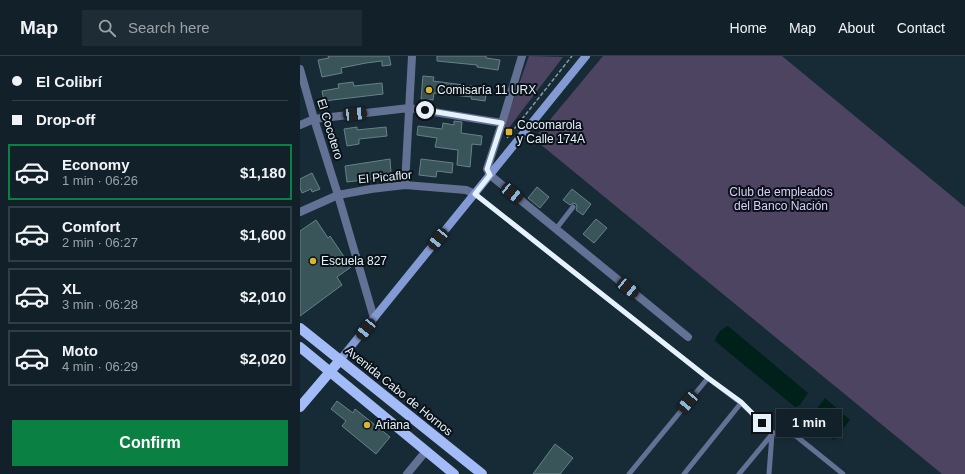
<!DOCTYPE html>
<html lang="en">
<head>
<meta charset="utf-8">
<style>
	:root { --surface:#112029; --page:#1e2d35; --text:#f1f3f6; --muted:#9ca3a8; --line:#303e46; --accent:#0b8043 }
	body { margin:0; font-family:Helvetica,sans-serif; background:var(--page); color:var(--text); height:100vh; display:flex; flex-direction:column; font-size:15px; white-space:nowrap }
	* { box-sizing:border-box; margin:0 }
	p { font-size:13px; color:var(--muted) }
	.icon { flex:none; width:22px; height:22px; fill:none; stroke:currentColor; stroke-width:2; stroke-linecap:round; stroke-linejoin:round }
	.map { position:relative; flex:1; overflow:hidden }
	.drawer { display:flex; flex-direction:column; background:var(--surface); width:300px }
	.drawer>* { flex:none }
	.guide { display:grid; align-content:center; height:88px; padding:0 12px; background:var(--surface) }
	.end { position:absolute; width:18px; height:18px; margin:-9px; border:5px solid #e6f2fb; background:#111; box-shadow:0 0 0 2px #111 }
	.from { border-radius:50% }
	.bubble { position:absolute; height:28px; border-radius:0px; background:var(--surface); box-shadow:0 2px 6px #0003,0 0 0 1px var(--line); font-size:13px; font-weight:600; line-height:28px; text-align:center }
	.car { position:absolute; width:12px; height:24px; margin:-12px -6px; border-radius:5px; box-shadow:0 0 3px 1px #0007; background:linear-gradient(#222 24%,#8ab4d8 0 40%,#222 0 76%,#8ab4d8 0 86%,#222 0) }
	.guide b { display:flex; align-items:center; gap:14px; height:38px; font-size:15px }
	.guide b+b { border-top:1px solid var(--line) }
	.guide i { width:10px; height:10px; background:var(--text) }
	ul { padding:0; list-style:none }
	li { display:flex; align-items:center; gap:12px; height:56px; margin:0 8px 6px; padding:0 4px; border:2px solid var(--line); border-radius:0px }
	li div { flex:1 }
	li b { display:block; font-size:15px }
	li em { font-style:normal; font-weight:600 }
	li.active { border-color:var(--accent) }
	li>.icon { width:36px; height:36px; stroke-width:1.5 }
	.button { display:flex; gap:8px; margin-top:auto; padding:8px 12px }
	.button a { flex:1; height:46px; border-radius:0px; background:var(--accent); color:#fff; font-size:16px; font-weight:600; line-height:46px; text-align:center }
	header { display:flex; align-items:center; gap:24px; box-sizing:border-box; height:56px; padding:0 20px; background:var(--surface); border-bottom:1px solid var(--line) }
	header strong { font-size:19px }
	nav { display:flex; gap:22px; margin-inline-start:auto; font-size:14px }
	.search { width:280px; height:36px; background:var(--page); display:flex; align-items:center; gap:10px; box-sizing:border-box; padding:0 14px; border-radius:0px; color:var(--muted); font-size:15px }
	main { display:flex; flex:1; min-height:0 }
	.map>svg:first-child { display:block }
	.green { fill:#4c4461 }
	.water { fill:#00201a }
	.building { fill:#39555a; stroke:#658288 }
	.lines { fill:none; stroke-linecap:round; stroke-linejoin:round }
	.path { stroke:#8998a3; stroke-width:1.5; stroke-dasharray:4 2; stroke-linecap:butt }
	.service { stroke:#637195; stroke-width:5 }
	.minor { stroke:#637195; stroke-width:8 }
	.secondary { stroke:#849ad4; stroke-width:8 }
	.primary { stroke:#a3bbf7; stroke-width:10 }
	.route { stroke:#e6f2fb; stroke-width:5 }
	.poi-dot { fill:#dab333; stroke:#0a1218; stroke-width:1.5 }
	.labels { text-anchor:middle; stroke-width:4; stroke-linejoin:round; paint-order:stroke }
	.poi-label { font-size:12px; fill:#e6f2fb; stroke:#0a1218; text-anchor:start }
	.street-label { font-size:12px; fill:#e6f2fb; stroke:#0a1218 }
	.park-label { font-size:12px; fill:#dbcefa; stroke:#0a1218 }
</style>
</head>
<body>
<header>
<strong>Map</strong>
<div class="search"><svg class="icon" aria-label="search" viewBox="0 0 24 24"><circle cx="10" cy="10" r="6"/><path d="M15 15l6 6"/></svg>Search here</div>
<nav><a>Home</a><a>Map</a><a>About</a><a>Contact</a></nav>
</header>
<main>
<section class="drawer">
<div class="guide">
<b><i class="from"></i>El Colibrí</b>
<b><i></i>Drop-off</b>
</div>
<ul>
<li class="active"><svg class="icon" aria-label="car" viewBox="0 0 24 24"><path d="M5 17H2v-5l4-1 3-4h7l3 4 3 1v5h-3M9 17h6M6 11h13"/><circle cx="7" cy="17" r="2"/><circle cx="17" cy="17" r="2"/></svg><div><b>Economy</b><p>1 min · 06:26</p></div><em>$1,180</em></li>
<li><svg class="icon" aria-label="car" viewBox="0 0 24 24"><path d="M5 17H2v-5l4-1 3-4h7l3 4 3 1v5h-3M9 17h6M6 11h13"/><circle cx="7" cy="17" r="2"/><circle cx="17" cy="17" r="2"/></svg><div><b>Comfort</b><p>2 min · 06:27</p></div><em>$1,600</em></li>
<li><svg class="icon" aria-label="car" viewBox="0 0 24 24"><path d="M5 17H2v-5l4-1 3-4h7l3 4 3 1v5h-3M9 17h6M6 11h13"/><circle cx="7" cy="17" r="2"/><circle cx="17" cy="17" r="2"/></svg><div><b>XL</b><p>3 min · 06:28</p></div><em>$2,010</em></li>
<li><svg class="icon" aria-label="car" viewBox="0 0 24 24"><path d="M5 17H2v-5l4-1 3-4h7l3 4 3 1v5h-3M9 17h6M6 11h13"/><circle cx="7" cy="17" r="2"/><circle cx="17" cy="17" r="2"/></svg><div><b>Moto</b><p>4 min · 06:29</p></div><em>$2,020</em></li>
</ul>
<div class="button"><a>Confirm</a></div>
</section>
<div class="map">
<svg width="665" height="418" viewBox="0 0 665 418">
	<rect width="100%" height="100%" fill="#172b37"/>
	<path class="green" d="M229,0l34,1 -55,72 -4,-3z
		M303,0h179l183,151v267h-23l-408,-335z"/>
	<path class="water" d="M428,270l80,67 -8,12 -5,2 -80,-66c2,-8 6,-12 13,-15z
		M525,342l25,22 -16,20 -22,-18 -3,-3z"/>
	<path class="building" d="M28,0h61l2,9 -9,1v-5l-16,2 -25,5 1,5 -20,4 -4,-17 11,-2z
		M137,0h49v2l14,2 -2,10 -21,-3v-2l-40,-4z
		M123,20l11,1 -1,4 54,7 -2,13 -14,-2 1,-2 -38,-4 -1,7 -12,-1z
		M53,26l1,4 28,-3 1,11 -59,7 -2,-10 17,-3 -1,-4z
		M154,65l8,1 -1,11 21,3 -1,9 -9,-1 -2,23 -13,-2 1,-15 -23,-3 2,-9 -20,-3 1,-9 24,3 1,-6 11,2z
		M57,71v3l29,-3 1,9 -28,3v5l-12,2 -3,-17z
		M90,103l1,14 -8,1v5l-10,1v-1l-26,3 -2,-16z
		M121,103l32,4 -1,10 -15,-2 -1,6 -17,-2z
		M12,117l8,16 -8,3 -1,-3 -9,4 -2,-5v-9z
		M237,131l12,10 -9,11 -12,-10z
		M272,133l19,15 -8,11 -7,-5 1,-3 -1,-3 -3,-1 -3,2 -7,-5z
		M296,163l11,9 -13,15 -11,-9z
		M16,164l12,18 2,-2 21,31 -14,10 5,8 -42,31v-85z
		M37,345l16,12 2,-4 35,28 -14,17 -34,-28 4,-5 -15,-12z
		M255,388l18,14 -13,16h-27z"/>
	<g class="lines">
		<path class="path" d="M207,82l65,-82"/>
		<path class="service" d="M175,138l233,184 33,25 32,30 23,3 47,38
			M256,173l17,-22
			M329,418l79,-96
			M384,418l57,-71
			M439,418l34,-41
			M469,418l3,-40"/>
		<path class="minor" d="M222,0l-20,67 -15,46 3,6 198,162
			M0,13l14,50 24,76 36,123
			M0,69l14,-6 95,-11 93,15
			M105,129l7,-129
			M0,156l38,-17 33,-6 34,-4 61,5 9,4
			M107,418l19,-23"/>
		<path class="secondary" d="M40,304l246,-304"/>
		<path class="primary" d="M0,272l182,146
			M0,291l154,127
			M0,351l40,-47"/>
	</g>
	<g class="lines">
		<path class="route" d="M125,54l77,13 -15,46 3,6 -15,19 233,184 33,24 21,21"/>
	</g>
	<g class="poi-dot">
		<circle cx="129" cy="34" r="4"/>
		<rect x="205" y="72" width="8" height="8" rx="2"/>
		<circle cx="13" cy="205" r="4"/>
		<circle cx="67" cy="369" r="4"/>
	</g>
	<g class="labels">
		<g class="poi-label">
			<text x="137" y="38">Comisaría 11 URX</text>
			<text x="217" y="73">Cocomarola<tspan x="217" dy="14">y Calle 174A</tspan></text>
			<text x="21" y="209">Escuela 827</text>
			<text x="75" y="373">Ariana</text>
		</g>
		<g class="street-label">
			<text transform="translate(30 73) rotate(73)" y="4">El Cocotero</text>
			<text transform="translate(85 121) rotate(-5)" y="4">El Picaflor</text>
			<text transform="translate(99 335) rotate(39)" y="4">Avenida Cabo de Hornos</text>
		</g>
		<g class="park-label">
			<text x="481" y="140">Club de empleados<tspan x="481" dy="14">del Banco Nación</tspan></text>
		</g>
	</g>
</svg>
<i class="end from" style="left:125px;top:54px"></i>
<i class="end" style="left:462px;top:367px"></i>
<div class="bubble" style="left:476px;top:353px;width:66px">1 min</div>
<i class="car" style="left:55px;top:58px;rotate:84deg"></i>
<i class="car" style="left:212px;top:137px;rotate:129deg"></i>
<i class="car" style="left:138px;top:183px;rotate:219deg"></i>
<i class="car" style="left:328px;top:232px;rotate:129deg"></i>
<i class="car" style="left:66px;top:273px;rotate:219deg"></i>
<i class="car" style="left:388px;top:346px;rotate:220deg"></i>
</div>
</main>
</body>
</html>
